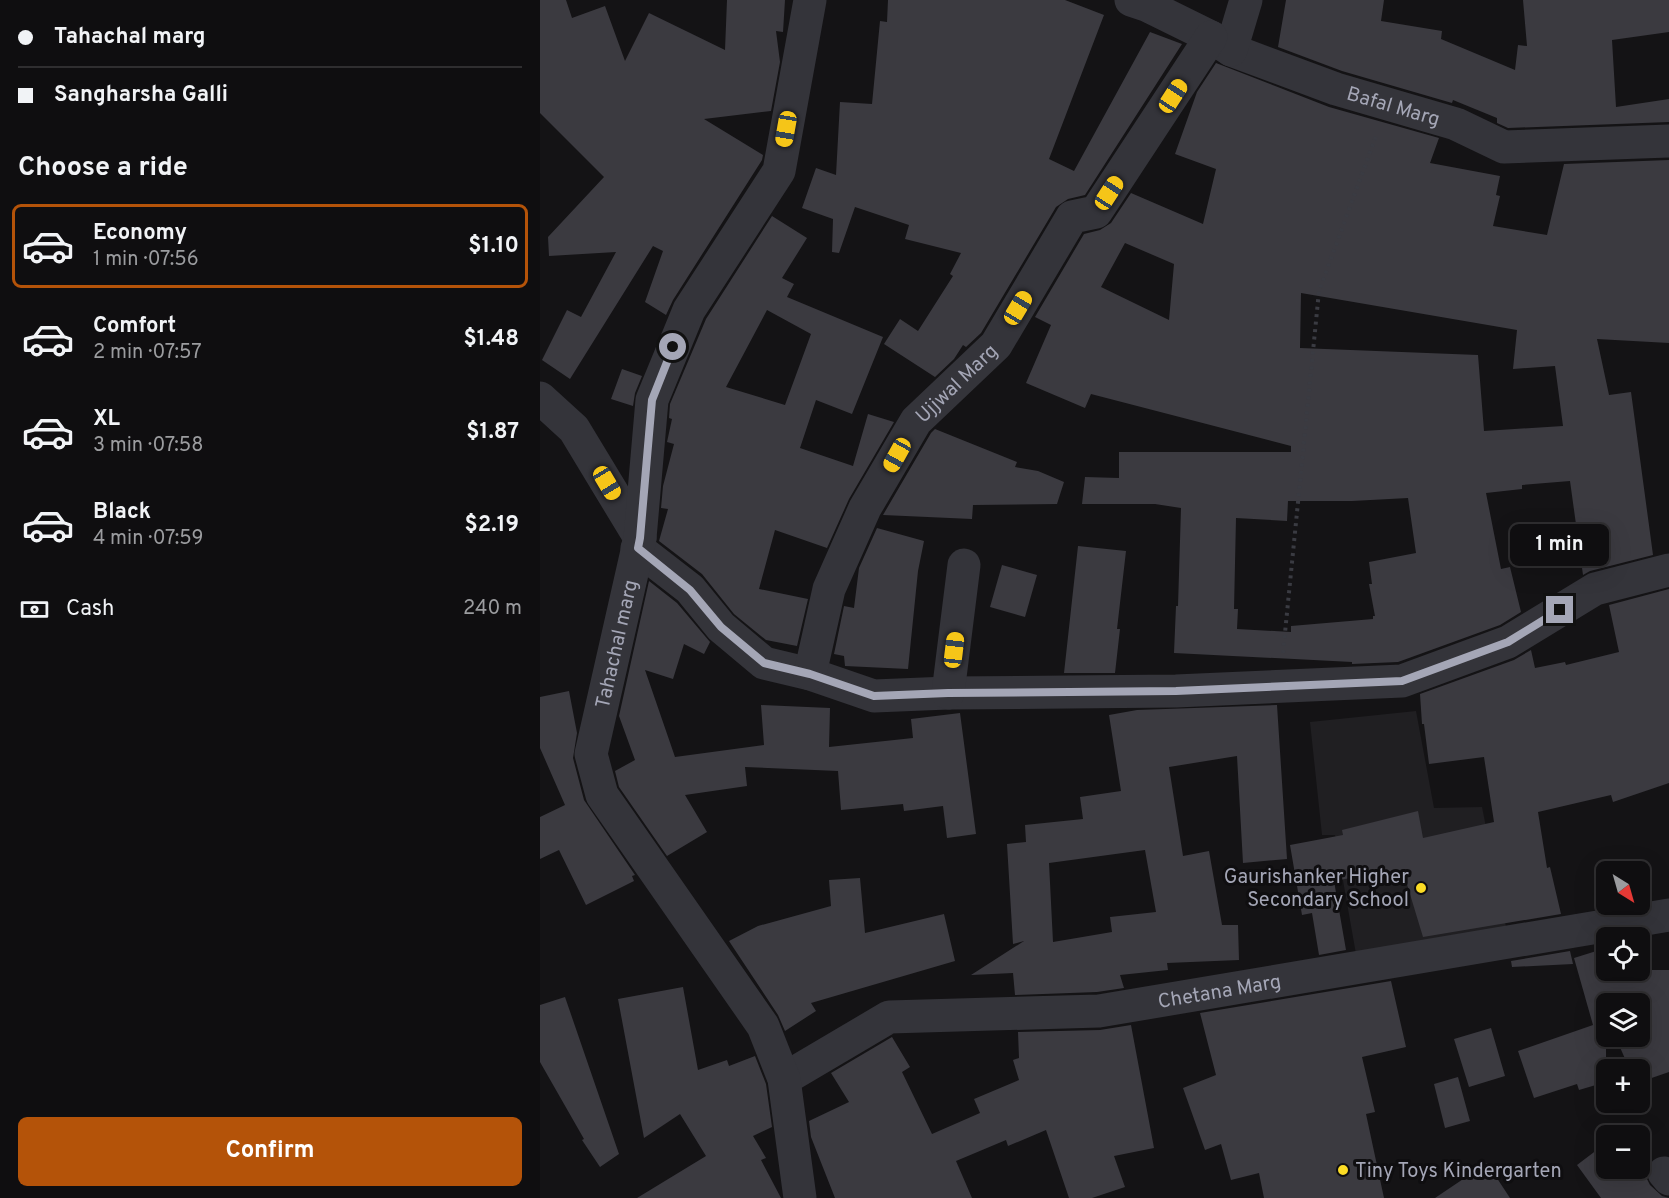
<!DOCTYPE html>
<html lang="en">
<head>
<meta charset="utf-8">
<style>
	:root { --surface:#0f0e10; --page:#1d1c1e; --text:#f1f3f6; --muted:#9b9c9f; --line:#2f2e30; --accent:#b45309 }
	body { margin:0; font-family:Overpass,sans-serif; background:var(--page); color:var(--text); height:100vh; display:flex; flex-direction:column; font-size:22px; white-space:nowrap }
	* { box-sizing:border-box; margin:0 }
	p { font-size:20px; color:var(--muted) }
	.icon { flex:none; width:33px; height:33px; fill:none; stroke:currentColor; stroke-width:2; stroke-linecap:round; stroke-linejoin:round }
	.map { position:relative; flex:1; overflow:hidden }
	.panel { display:flex; flex-direction:column; background:var(--surface); width:540px }
	.panel>* { flex:none }
	.hud { display:grid; align-content:center; height:132px; padding:0 18px; background:var(--surface) }
	.needle { width:39px; rotate:143deg }
	.controls { position:absolute; left:1056px; top:861px; display:grid; gap:12px }
	.controls a { display:grid; place-items:center; width:54px; height:54px; border-radius:9px; background:var(--surface); box-shadow:0 6px 24px #0002,0 0 0 2px var(--line); font-size:30px }
	.end { position:absolute; width:27px; height:27px; margin:-14px; border:8px solid #a4a6b6; background:#111; box-shadow:0 0 0 3px #111 }
	.from { border-radius:50% }
	.bubble { position:absolute; height:42px; border-radius:9px; background:var(--surface); box-shadow:0 6px 24px #0002,0 0 0 2px var(--line); font-size:20px; font-weight:700; line-height:42px; text-align:center }
	.car { position:absolute; width:18px; height:36px; margin:-18px -9px; border-radius:8px; box-shadow:0 0 4px 2px #0007; background:linear-gradient(#f5c518 24%,#345 0 40%,#f5c518 0 76%,#345 0 86%,#f5c518 0) }
	.hud b { display:flex; align-items:center; gap:21px; height:57px; font-size:22px }
	.hud b+b { border-top:2px solid var(--line) }
	.hud i { width:15px; height:15px; background:var(--text) }
	ul { padding:0; list-style:none }
	li { display:flex; align-items:center; gap:18px; height:84px; margin:0 12px 9px; padding:0 6px; border:3px solid transparent; border-radius:9px }
	li div { flex:1 }
	li b { display:block; font-size:22px }
	li em { font-style:normal; font-weight:700 }
	li.selected { border-color:var(--accent) }
	li>.icon { width:54px; height:54px; stroke-width:1.5 }
	h2 { padding:0 18px; font-size:27px; line-height:72px }
	.pay { display:flex; align-items:center; gap:15px; height:66px; padding:0 18px; font-size:22px }
	.pay p { margin-inline-start:auto }
	.action { display:flex; gap:12px; margin-top:auto; padding:12px 18px }
	.action a { flex:1; height:69px; border-radius:9px; background:var(--accent); color:#fff; font-size:24px; font-weight:700; line-height:69px; text-align:center }
	main { display:flex; flex:1; min-height:0 }
	.map>svg:first-child { display:block }
	.built { fill:#201f22 }
	.building { fill:#3b3a40; fill-rule:evenodd }
	.lines { fill:none; stroke-linecap:round; stroke-linejoin:round }
	.path { stroke:#3a3b42; stroke-width:4; stroke-dasharray:3 4.5; stroke-linecap:butt }
	.minor { stroke:#34343a; stroke-width:33 }
	.route { stroke:#a4a6b6; stroke-width:8 }
	.poi-dot { fill:#fcdc25; stroke:#0f0e10; stroke-width:2 }
	.labels { text-anchor:middle; stroke-width:6; stroke-linejoin:round; paint-order:stroke }
	.street-label { font-size:20px; fill:#a4a6b6; stroke:#0f0e10 }
	.poi-label { font-size:20px; fill:#a4a6b6; stroke:#0f0e10; text-anchor:end }
</style>
</head>
<body>
<main>
<section class="panel">
<div class="hud">
<b><i class="from"></i>Tahachal marg</b>
<b><i></i>Sangharsha Galli</b>
</div>
<h2>Choose a ride</h2>
<ul>
<li class="selected"><svg class="icon" aria-label="car" viewBox="0 0 24 24"><path d="M5 17H2v-5l4-1 3-4h7l3 4 3 1v5h-3M9 17h6M6 11h13"/><circle cx="7" cy="17" r="2"/><circle cx="17" cy="17" r="2"/></svg><div><b>Economy</b><p>1 min · 07:56</p></div><em>$1.10</em></li>
<li><svg class="icon" aria-label="car" viewBox="0 0 24 24"><path d="M5 17H2v-5l4-1 3-4h7l3 4 3 1v5h-3M9 17h6M6 11h13"/><circle cx="7" cy="17" r="2"/><circle cx="17" cy="17" r="2"/></svg><div><b>Comfort</b><p>2 min · 07:57</p></div><em>$1.48</em></li>
<li><svg class="icon" aria-label="car" viewBox="0 0 24 24"><path d="M5 17H2v-5l4-1 3-4h7l3 4 3 1v5h-3M9 17h6M6 11h13"/><circle cx="7" cy="17" r="2"/><circle cx="17" cy="17" r="2"/></svg><div><b>XL</b><p>3 min · 07:58</p></div><em>$1.87</em></li>
<li><svg class="icon" aria-label="car" viewBox="0 0 24 24"><path d="M5 17H2v-5l4-1 3-4h7l3 4 3 1v5h-3M9 17h6M6 11h13"/><circle cx="7" cy="17" r="2"/><circle cx="17" cy="17" r="2"/></svg><div><b>Black</b><p>4 min · 07:59</p></div><em>$2.19</em></li>
</ul>
<div class="pay"><svg class="icon" aria-label="cash" viewBox="0 0 24 24"><path d="M3 7h18v10H3z"/><circle cx="12" cy="12" r="2"/></svg>Cash<p>240 m</p></div>
<div class="action"><a>Confirm</a></div>
</section>
<div class="map">
<svg width="1129" height="1198" viewBox="0 0 1129 1198">
	<rect width="100%" height="100%" fill="#141315"/>
	<path class="built" d="M876,711l18,97 48,-1 27,135 -150,29 -24,-136h-13l-12,-113z"/>
	<path class="building" d="M0,0h26l6,18 33,-12 20,55 24,-48 76,37 2,-50h58l-2,32 -7,-1 4,31 -9,49 -67,8 59,36 -1,5 -89,140 -7,15 -21,-13 18,-51 -10,-5 -83,133 -28,-19 25,-50 14,7 35,-65 -67,4 -1,-19 56,-60 -64,-64z
		M348,0h177l39,15 -55,144 25,12 76,-139 32,12 -97,151 -17,4 -12,8 -75,126 -15,14 -3,-2 -9,14 -19,18 -51,-33 16,-25 18,12 35,-55 -3,-2 11,-21 -56,-14 4,-14 -54,-18 -16,46 -7,-1 1,-33 -31,-11 14,-40 20,7 4,-73 32,2 8,-83 7,1z
		M746,0h98l-3,21 61,10 -1,8 74,31 3,-25 9,1 -4,-46h146v32l-57,8 4,67 53,-8v23l-161,6 -11,-5v-5l-44,-18 -1,3 -110,-32 -64,-24z
		M676,63l113,44 110,31 -9,25 70,13 -4,19 4,1 -7,30 54,9 17,-71 105,-4v183l-72,-4 12,56 22,-3 22,163 -63,16 -7,4 -13,-94 -48,4v4l-36,4 15,76 9,-2 11,45 -21,13 -102,37 -46,2v-2l-178,-9 2,-47h2l3,-98 -26,-4h-73l3,-27 34,1v-26h172v-6l-200,-52 -6,14 -59,-25 25,-58 -16,-8 49,-83 16,-4 11,-7 20,-30 72,31 13,-55 -41,-15 22,-62zM585,243l49,21 -5,56 -68,-33zM761,293l216,37 -4,39 42,-3 8,60 -79,5 -6,-76 -178,-7zM868,498l8,55 -47,9 3,22h-3l6,32h-2v3l-82,7v6l-54,-3 1,-20h-4l2,-91 51,3 1,-20h64z
		M232,216l35,22 -25,40 12,6 -7,13 96,40 -31,77 -36,-14 -16,48 53,18 15,-52 26,8 -45,77 -22,49 -52,-18 -16,59 49,10 -11,47 -31,-6 -32,-26 -32,-40 -43,-33 9,-32 -7,-1 2,-22 11,-42 -7,-2 5,-23 -3,-1 1,-14 36,-85zM227,310l44,24 -26,71 -59,-18z
		M82,369l20,7 -7,17 -2,13 -22,-7z
		M395,429l82,33 -2,5 23,4 26,11 -7,22 -84,1 -1,14 -89,-4 48,-82z
		M337,528l47,13 -6,30 -10,98 -63,-3 -1,-10 -10,-2 10,-48 10,2 5,-40z
		M538,546l48,5 -9,78h3l-5,44h-51z
		M462,565l35,10 -12,42 -35,-10z
		M109,581l28,22 33,39 -6,12 -20,-10 -11,35 -28,-9 30,87 89,-12 -3,-40 69,3 -1,39 84,-9 -2,-19 49,-6 16,121 -29,4 -4,-32 -39,5 -1,-7 -62,6 -3,-39 -93,-4 2,19 -62,9 22,37 -40,24 -48,-69 -4,-16 20,-11 -16,-44z
		M1129,589v194l-56,19 -2,-7 -73,17 9,56 3,-1 11,47 -138,23 -17,-56 -12,3 -5,-13 -55,10 12,69 -27,5 -7,-42 -10,2 -12,-70 53,-10 -1,-5 76,-19 5,27 71,-16 -10,-65 -55,7 -5,-40h-2l-2,-30 94,-34 17,-10 4,18 30,-6 1,3 53,-13 -10,-47z
		M29,691l8,42 -4,25 11,42 51,75 -3,1 2,5 -48,24 -27,-55 -19,9v-42l25,-12 -25,-57v-51z
		M737,705l10,154 -44,4 -6,-107 -68,11 14,89 26,-5 13,74h16l1,35 -72,3 1,7 -48,5 4,13 -27,4 -82,3 -2,-22 -42,2 53,-34 -11,3 -6,-100 19,-2 -1,-17 58,-6 -3,-22 41,-6 -12,-76 28,-5zM605,850l11,62 -46,5 2,15 -59,10 -4,-79z
		M320,878l5,55 79,-19 11,47 -144,42 5,8 -31,20 -7,-16 -49,-74 29,-15 73,-20 -2,-26z
		M1066,948v22h63v102l-29,10v-12h-10l-15,-34h25v-32h-34v78l-27,8 -2,-6 -43,14 -16,-47 75,-26 -19,-67z
		M1030,951l3,13 -61,3 -1,-6z
		M851,981l15,66 -44,10 13,55 -9,2 18,84h-120l-5,-25 -28,7 -10,-36 -16,6 -22,-62 33,-13 -16,-62z
		M143,987l15,83 29,-10 2,6 26,-10 11,28 6,43 -19,9 13,22 -5,2 20,38h-144l69,-42 -26,-42 -36,24 -26,-139z
		M25,997l54,157 -19,13 -18,-27 2,-1 -44,-77v-57z
		M591,1025l23,123 -40,8 11,31 -33,11h-23l-23,-68 -38,16 -2,-6 -50,21 16,37h-137l-24,-61 -2,-16 40,-19 -18,-29 61,-36 18,30 -8,5 30,62 48,-21 -6,-14 45,-19 -6,-20 6,-2 -1,-26 82,-2z
		M951,1028l14,48 -36,11 -15,-48z
		M918,1077l12,44 -25,7 -11,-44z
		M1066,1143v25h40v9l4,8 12,11 7,2h-68l-24,-33z
		M947,1163l23,35h-75z"/>
	<g class="lines">
		<path class="path" d="M743,653l36,-362 57,-155"/>
		<g class="minor">
			<path id="s1" d="M591,0l15,5 65,32 20,13 105,39 120,35 48,23 165,-6"/>
			<path d="M691,50l15,-50"/>
			<path d="M0,398l34,31 66,109"/>
			<path d="M97,548l53,41 31,38 43,36 46,11 64,22 74,-3 228,-2 226,-10 106,-39 87,-53 74,-19"/>
			<path id="s2" d="M270,674l19,-85 36,-81 51,-87 80,-76 76,-128 24,-5 115,-175"/>
			<path d="M408,693l16,-128"/>
			<path id="s3" d="M244,1079l105,-62 210,-6 570,-96"/>
			<path d="M1124,1173l5,6"/>
			<path id="s4" d="M260,1198l-16,-119 -21,-53 -161,-231 -11,-41 49,-216 12,-138 37,-90 90,-139 31,-171"/>
		</g>
	</g>
	<g class="lines">
		<path class="route" d="M133,347l-21,53 -12,138 -2,10 52,42 31,37 43,36 46,11 64,22 74,-3 228,-2 226,-10 106,-39 52,-32"/>
	</g>
	<g class="poi-dot">
		<circle cx="881" cy="888" r="6"/>
		<circle cx="803" cy="1170" r="6"/>
	</g>
	<g class="labels">
		<g class="street-label">
			<text dy="7" stroke="none"><textPath href="#s1" startOffset="284">Bafal Marg</textPath></text>
			<text dy="7" stroke="none"><textPath href="#s2" startOffset="332">Ujjwal Marg</textPath></text>
			<text dy="7" stroke="none"><textPath href="#s4" startOffset="614">Tahachal marg</textPath></text>
			<text dy="7" stroke="none"><textPath href="#s3" startOffset="454">Chetana Marg</textPath></text>
		</g>
		<g class="poi-label">
			<text x="869" y="883">Gaurishanker Higher<tspan x="869" dy="23">Secondary School</tspan></text>
			<text x="815" y="1177" text-anchor="start">Tiny Toys Kindergarten</text>
		</g>
	</g>
</svg>
<div class="controls">
<a><svg class="needle" viewBox="-14 -14 28 28"><path d="M0-13l5 13h-10z" fill="#e53935"/><path d="M0 13l5-13h-10z" fill="#9b9c9f"/></svg></a>
<a><svg class="icon" aria-label="locate" viewBox="0 0 24 24"><circle cx="12" cy="12" r="6"/><path d="M12 2v4M12 18v4M2 12h4M18 12h4"/></svg></a>
<a><svg class="icon" aria-label="layers" viewBox="0 0 24 24"><path d="M12 4l9 5-9 5-9-5zM3 14l9 5 9-5"/></svg></a>
<a>+</a>
<a>−</a>
</div>
<i class="end from" style="left:133px;top:347px"></i>
<i class="end" style="left:1020px;top:610px"></i>
<div class="bubble" style="left:970px;top:524px;width:99px">1 min</div>
<i class="car" style="left:633px;top:96px;rotate:33deg"></i>
<i class="car" style="left:246px;top:129px;rotate:190deg"></i>
<i class="car" style="left:569px;top:193px;rotate:33deg"></i>
<i class="car" style="left:478px;top:308px;rotate:31deg"></i>
<i class="car" style="left:357px;top:455px;rotate:209deg"></i>
<i class="car" style="left:67px;top:483px;rotate:149deg"></i>
<i class="car" style="left:414px;top:650px;rotate:7deg"></i>
</div>
</main>
</body>
</html>
